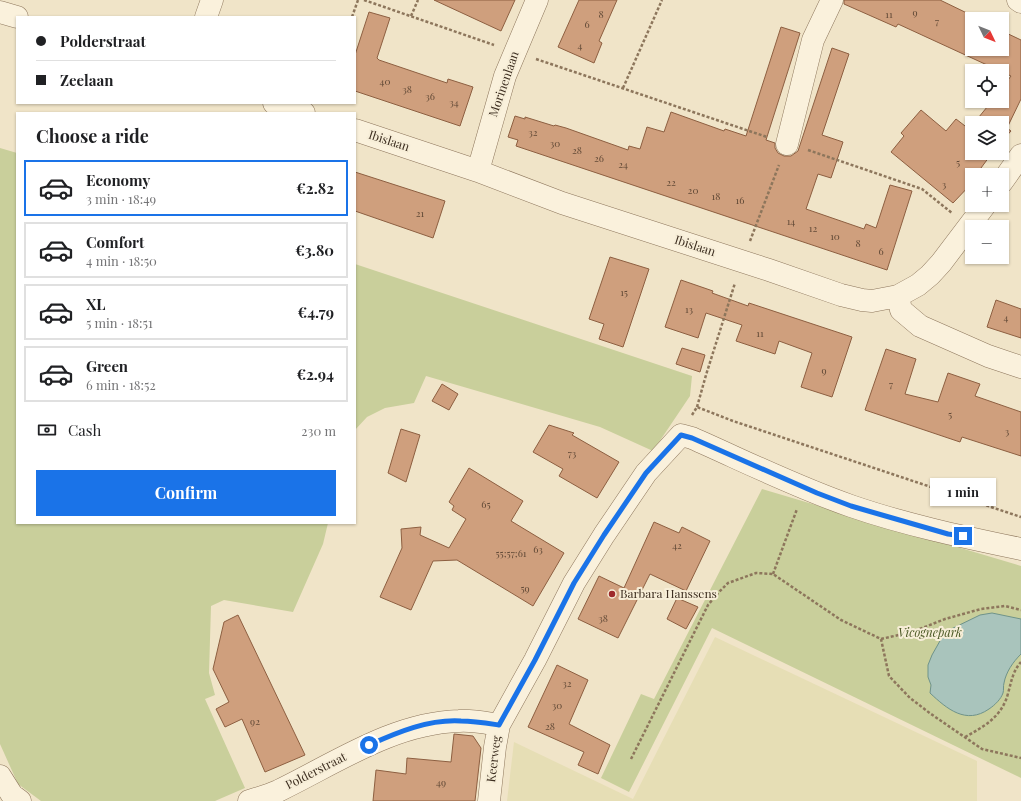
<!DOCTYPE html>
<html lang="en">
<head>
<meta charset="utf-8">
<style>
	:root { --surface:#fff; --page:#f2f2f2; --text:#202124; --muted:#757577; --line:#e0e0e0; --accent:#1a73e8 }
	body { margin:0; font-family:"Playfair Display",serif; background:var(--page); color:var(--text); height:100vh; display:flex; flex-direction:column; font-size:15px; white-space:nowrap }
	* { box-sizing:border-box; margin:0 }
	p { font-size:13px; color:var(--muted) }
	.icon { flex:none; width:22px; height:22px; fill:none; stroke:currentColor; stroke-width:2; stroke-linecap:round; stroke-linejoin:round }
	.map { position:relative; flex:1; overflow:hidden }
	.details { position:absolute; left:16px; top:112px; width:340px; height:412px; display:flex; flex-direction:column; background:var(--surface); border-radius:0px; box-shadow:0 1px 3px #0004 }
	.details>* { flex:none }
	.hud { position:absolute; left:16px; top:16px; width:340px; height:88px; border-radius:0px; box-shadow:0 1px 3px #0004; display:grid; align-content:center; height:88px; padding:0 20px; background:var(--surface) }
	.needle { width:26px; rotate:133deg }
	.fabs { position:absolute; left:965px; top:12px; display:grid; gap:8px }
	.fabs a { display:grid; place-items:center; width:44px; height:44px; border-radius:0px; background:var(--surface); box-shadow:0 1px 3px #0004; font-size:20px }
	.end { position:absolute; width:18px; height:18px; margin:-9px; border:5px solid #1a73e8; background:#fff; box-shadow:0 0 0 2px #fff }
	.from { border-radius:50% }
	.bubble { position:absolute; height:28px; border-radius:0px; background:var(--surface); box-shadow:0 1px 3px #0004; font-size:13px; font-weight:700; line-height:28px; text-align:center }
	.hud b { display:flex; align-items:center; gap:14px; height:38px; font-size:15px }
	.hud b+b { border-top:1px solid var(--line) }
	.hud i { width:10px; height:10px; background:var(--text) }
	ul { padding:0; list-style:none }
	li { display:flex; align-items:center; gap:12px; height:56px; margin:0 8px 6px; padding:0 12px; border:2px solid var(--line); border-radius:0px }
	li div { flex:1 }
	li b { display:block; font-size:15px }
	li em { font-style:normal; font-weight:700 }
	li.current { border-color:var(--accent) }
	li>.icon { width:36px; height:36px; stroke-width:1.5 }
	h2 { padding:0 20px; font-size:18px; line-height:48px }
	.pay { display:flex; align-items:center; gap:10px; height:44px; padding:0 20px; font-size:15px }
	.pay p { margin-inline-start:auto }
	.action { display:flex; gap:8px; margin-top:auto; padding:8px 20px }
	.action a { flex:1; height:46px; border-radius:0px; background:var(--accent); color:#fff; font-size:16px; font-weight:700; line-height:46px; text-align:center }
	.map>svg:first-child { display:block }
	.farmland { fill:#e6deb5 }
	.green { fill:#c9cf9b }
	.water { fill:#a9c4bc; stroke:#6f938a }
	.building { fill:#cf9f7d; stroke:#8d5f41 }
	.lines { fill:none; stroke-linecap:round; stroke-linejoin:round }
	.minor-casing { stroke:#8d765c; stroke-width:23 }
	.path { stroke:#8d765c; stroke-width:2.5; stroke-dasharray:3 2; stroke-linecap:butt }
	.minor { stroke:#faf1dc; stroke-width:22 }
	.route { stroke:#1a73e8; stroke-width:5 }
	.poi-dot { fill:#9e2a2b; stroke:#f7eed8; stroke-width:1.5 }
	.labels { text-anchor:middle; stroke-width:4; stroke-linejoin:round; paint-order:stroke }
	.number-label { font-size:10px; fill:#624a37 }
	.street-label { font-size:12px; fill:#3d2e20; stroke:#f7eed8 }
	.poi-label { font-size:12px; fill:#3d2e20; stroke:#f7eed8; text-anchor:start }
	.park-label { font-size:12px; font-style:italic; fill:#4d5a26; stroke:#f7eed8 }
</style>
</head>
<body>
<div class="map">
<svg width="1021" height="801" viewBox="0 0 1021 801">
	<rect width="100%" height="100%" fill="#f0e4c8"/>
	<path class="farmland" d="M715,637l262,124v40h-470l7,-59 119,57z"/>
	<path class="green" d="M0,148l17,5v370h311l-5,21 -30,68 -69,-12 -13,6 -2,67 6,22 -10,4 40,89 -30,13h-174l-23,-17 -18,-40z
		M355,264l337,112 -2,20 -37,55 -53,-24 -174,-51 -12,27 -29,5 -18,9 -12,13z
		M762,489l259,77v212l-309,-150 -83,164 -28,-14 40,-84 13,5z"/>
	<path class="water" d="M992,613l29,6v35c-8,8 -15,18 -17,29 -1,3 0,7 -1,10 -2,6 -8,12 -14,16 -23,16 -42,0 -59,-16l1,-8 -3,-8v-12l4,-10 13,-23 35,-17z"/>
	<path class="building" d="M434,0h81l-14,31z
		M579,0h38l-18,41 3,2 -8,20 -36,-16z
		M844,0h96l31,15 -1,2 5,2h-3v30h30v-18l19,9v59l-14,29 4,3 -9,10v-18h-28l18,-22h10v-13l9,-12 -113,-52 -2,3 -52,-23z
		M369,12l21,6 -13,40 2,2 68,23 1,-4 25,8 -13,39 -105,-35v-36z
		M781,27l19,6 -34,107 9,3v5l3,5 6,3h7l7,-5 34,-103 17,6 -27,81 21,7 -12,36 -13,-4 -12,35 58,20 2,-5 10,4 14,-43 22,6 -25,79 -371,-124 2,-6 -10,-3 7,-21 10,3v-2l29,9 1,-1 11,3 62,22 1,-4 11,3 7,-22 17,5 7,-20 53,19 1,-2 21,7z
		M921,110l25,21 10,-12 13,10 3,-3v27h20l-11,15 3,2 -5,5h-7v8l-19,20 -62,-51 13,-16 -3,-3z
		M355,172l90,29 -12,37 -78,-27z
		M610,257l39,12 -26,78 -24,-8 5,-15 -15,-5z
		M681,280l32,11 -1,2 36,13 1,-3 103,34 -20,60 -31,-10 11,-34 -33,-12 -4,13 -39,-13 6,-16 -36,-12 -8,25 -33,-11z
		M996,300l25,9v29l-34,-11z
		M682,348l23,7 -5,17 -24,-8z
		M886,349l30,10 -11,35 33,8 10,-29 32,11 -5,12 46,16v44l-59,-19 -2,5 -95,-32z
		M442,384l16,10 -9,16 -17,-9z
		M549,425l25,8 -2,2 47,27 -22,36 -38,-22 4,-7 -30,-17z
		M401,429l19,6 -14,47 -18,-9z
		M469,468l54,33 -12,20 53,32 -31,53 -76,-46 -24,1 -22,49 -31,-13 22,-49 -1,-19 20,-2 -1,8 29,13 17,-29 -14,-9 2,-4 -5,-4z
		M654,522l25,11 3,-6 28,14 -24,50 -36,-17 -32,64 -40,-19 21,-43 25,12z
		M677,598l21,9 -12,22 -19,-10z
		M238,615l67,140 -40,17 -23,-53 -17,8 -9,-18 13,-7 -16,-33 11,-47z
		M557,665l31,15 -19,44 41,21 -12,29 -20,-9 6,-13 -56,-25z
		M454,734l19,2 8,12 -6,53h-102l3,-31 30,4 1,-16 44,4z"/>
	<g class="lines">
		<defs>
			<path id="minor" d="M1018,0l3,2
				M0,12l17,5
				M206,17l6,-17
				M274,103l30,10
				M355,130l123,41 84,32 207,67 72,25 21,5 10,1 26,-5 20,-11 12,-10 11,-12 44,-58
				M787,144l26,-104 19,-40
				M478,171l27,-95 32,-76
				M1002,182l19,-27
				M898,296l3,14 19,16 68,30 33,11
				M0,776l12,19 8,6
				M249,801c10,-3 20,-6 29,-10 58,-28 115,-68 181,-70 13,-1 27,2 40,4
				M489,801l6,-54 4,-22 36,-65 39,-77 30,-48 42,-62 35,-38 11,3c52,23 104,49 159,68 55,19 113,31 170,43"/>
		</defs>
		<use href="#minor" class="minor-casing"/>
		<path class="path" d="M364,0l130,45
			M411,16l7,-16
			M352,17l6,-17
			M536,59l231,78
			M623,88l39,-88
			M808,150l114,39 30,24
			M750,241l29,-76
			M697,407l9,-32 29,-92
			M692,415l5,-8 36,14 288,96
			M773,574l24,-65
			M881,639l31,-7 33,-13 36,-10 24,-3 16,4
			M965,737c18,-10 35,-19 42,-40 4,-13 5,-25 14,-35
			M631,759l77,-154 10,-12 10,-10 28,-10 17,1 68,46 40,19 8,37 21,22 21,16 51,35 39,9"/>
		<use href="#minor" class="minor"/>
	</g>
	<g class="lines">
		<path class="route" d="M369,745c29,-13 60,-26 92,-24 13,0 25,2 38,4l36,-65 39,-77 30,-48 42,-62 35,-38 11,3 125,55 34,13 97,28 15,2"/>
	</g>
	<circle class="poi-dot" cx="612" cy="594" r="4"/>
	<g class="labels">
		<g class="number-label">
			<text x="915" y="16">9</text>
			<text x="601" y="18">8</text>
			<text x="889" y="18">11</text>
			<text x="937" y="25">7</text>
			<text x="587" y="28">6</text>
			<text x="580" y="49">4</text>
			<text x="385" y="85">40</text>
			<text x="407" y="93">38</text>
			<text x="430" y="100">36</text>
			<text x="454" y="106">34</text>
			<text x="533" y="136">32</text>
			<text x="555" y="147">30</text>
			<text x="577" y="154">28</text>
			<text x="599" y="162">26</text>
			<text x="958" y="166">5</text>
			<text x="623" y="168">24</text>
			<text x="671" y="186">22</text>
			<text x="944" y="188">3</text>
			<text x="693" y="194">20</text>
			<text x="716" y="200">18</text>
			<text x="740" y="204">16</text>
			<text x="420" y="217">21</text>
			<text x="791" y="225">14</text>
			<text x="813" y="232">12</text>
			<text x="835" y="240">10</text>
			<text x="858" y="247">8</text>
			<text x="881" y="255">6</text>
			<text x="624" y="296">15</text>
			<text x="689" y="313">13</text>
			<text x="1006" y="321">4</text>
			<text x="760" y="337">11</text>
			<text x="824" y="374">9</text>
			<text x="891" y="388">7</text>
			<text x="950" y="418">5</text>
			<text x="1007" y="435">3</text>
			<text x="572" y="457">73</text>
			<text x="486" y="508">65</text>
			<text x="677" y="549">42</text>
			<text x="538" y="553">63</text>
			<text x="511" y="557">55;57;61</text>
			<text x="525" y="592">59</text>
			<text x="603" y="622">38</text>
			<text x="567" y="687">32</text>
			<text x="557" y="709">30</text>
			<text x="255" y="725">92</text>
			<text x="550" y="730">28</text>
			<text x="441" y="786">49</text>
		</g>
		<g class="street-label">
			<text transform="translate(504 84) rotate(-71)" y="4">Morinenlaan</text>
			<text transform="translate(389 141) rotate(18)" y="4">Ibislaan</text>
			<text transform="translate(695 246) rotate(18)" y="4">Ibislaan</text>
			<text transform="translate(494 759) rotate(-83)" y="4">Keerweg</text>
			<text transform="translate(316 771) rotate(-27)" y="4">Polderstraat</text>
		</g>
		<g class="poi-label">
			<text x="620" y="598">Barbara Hanssens</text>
		</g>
		<g class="park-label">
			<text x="930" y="637">Vicognepark</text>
		</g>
	</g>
</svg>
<div class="fabs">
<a><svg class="needle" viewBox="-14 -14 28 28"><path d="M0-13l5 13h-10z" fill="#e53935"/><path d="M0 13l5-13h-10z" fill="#757577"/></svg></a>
<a><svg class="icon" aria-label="locate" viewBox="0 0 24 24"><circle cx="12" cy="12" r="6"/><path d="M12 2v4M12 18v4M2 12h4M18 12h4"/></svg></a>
<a><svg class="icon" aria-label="layers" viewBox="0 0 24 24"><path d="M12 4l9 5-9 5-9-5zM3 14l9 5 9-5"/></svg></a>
<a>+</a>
<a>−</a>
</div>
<i class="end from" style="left:369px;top:745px"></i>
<i class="end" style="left:963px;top:536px"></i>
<div class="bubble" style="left:930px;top:478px;width:66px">1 min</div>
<div class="hud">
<b><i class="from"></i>Polderstraat</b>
<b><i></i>Zeelaan</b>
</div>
<section class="details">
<h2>Choose a ride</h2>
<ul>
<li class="current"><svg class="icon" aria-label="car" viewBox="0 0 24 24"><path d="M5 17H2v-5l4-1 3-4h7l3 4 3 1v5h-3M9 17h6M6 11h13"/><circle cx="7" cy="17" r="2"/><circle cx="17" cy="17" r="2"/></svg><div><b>Economy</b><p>3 min · 18:49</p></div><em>€2.82</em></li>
<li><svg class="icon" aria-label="car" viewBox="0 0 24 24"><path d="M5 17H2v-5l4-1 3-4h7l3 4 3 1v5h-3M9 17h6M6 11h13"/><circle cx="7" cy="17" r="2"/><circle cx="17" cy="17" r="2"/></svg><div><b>Comfort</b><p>4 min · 18:50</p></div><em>€3.80</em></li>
<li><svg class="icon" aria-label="car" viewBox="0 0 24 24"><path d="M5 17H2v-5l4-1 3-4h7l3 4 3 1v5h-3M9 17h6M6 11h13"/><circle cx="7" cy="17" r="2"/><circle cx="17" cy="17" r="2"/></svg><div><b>XL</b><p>5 min · 18:51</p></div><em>€4.79</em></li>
<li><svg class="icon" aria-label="car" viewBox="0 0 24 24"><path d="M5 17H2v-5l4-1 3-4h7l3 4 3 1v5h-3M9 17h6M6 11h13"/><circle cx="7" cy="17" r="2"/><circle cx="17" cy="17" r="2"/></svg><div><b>Green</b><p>6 min · 18:52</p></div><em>€2.94</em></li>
</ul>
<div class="pay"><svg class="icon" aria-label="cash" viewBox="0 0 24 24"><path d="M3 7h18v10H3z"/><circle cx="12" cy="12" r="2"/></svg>Cash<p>230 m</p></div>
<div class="action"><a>Confirm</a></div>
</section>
</div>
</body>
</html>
